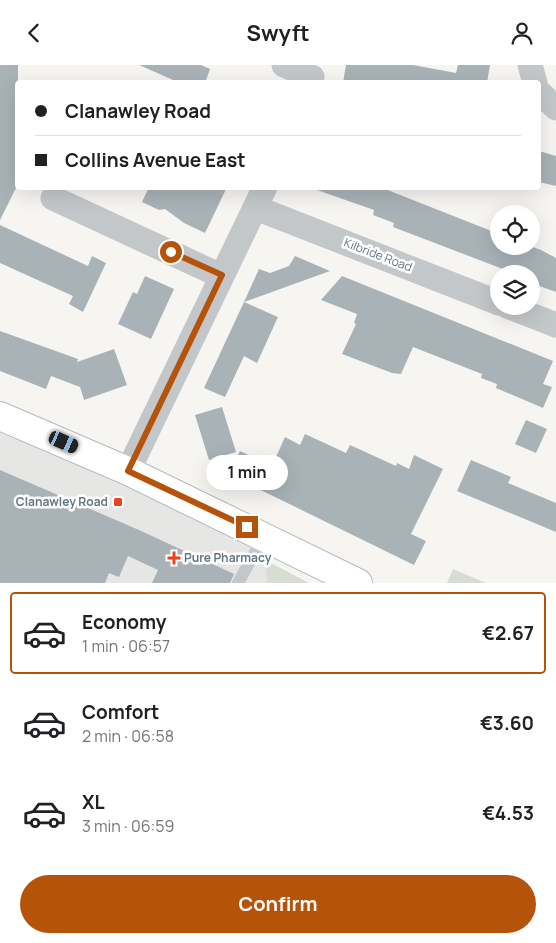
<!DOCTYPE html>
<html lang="en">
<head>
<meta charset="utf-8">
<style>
	:root { --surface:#fff; --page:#f6f6f6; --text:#202124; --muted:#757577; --line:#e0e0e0; --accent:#b45309 }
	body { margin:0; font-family:Manrope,sans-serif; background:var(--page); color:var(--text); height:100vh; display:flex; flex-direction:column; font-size:19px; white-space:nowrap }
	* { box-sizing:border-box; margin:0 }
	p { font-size:16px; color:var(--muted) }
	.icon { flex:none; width:28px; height:28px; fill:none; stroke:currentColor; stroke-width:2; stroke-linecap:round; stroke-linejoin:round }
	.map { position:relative; height:518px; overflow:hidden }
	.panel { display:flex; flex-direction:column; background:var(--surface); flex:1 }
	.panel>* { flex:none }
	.top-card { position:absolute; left:15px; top:15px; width:526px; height:110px; border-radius:5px; box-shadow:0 5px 20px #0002; display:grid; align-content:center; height:110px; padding:0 20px; background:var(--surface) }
	.buttons { position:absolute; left:490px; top:140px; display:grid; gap:10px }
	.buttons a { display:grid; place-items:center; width:50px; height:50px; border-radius:50%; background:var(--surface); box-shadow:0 5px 20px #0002; font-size:25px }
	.end { position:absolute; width:22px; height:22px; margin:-11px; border:6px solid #b45309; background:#fff; box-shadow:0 0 0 2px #fff }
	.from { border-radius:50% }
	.bubble { position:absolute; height:35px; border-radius:18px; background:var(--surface); box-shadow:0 5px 20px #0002; font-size:16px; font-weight:700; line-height:35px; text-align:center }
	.car { position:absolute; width:15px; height:30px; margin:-15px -8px; border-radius:6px; box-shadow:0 0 4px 1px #0007; background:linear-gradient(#222 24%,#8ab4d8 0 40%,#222 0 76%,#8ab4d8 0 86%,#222 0) }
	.top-card b { display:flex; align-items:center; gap:18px; height:48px; font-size:19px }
	.top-card b+b { border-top:1px solid var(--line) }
	.top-card i { width:12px; height:12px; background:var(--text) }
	ul { padding:9px 0 0; list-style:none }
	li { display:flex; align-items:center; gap:15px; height:82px; margin:0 10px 8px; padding:0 10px; border:2px solid transparent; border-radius:5px }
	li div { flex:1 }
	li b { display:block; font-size:19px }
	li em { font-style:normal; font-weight:700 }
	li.on { border-color:var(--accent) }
	li>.icon { width:45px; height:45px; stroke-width:1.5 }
	.primary-button { display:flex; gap:10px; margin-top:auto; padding:10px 20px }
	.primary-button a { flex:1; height:58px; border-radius:30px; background:var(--accent); color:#fff; font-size:20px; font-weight:700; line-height:58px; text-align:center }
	header { display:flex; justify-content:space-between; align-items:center; height:65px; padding:0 20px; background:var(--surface); font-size:22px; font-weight:700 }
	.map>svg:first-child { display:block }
	.built { fill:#e6e7e5 }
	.green { fill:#d7ddd3 }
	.building { fill:#a9b2b7 }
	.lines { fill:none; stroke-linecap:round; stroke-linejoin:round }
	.secondary-casing { stroke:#b3b9bd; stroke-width:30 }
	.service { stroke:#c3c7ca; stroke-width:12 }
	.minor { stroke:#c3c7ca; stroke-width:25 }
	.secondary { stroke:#fff; stroke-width:28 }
	.route { stroke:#b45309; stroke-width:6 }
	.poi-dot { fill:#e9441e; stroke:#fff; stroke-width:2 }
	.labels { text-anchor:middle; stroke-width:5; stroke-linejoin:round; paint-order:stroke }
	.street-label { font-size:12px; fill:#637784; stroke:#fff }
	.poi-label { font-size:12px; font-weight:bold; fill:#637784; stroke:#fff; text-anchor:end }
</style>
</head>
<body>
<header><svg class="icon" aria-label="back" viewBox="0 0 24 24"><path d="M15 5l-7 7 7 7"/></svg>Swyft<svg class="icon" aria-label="person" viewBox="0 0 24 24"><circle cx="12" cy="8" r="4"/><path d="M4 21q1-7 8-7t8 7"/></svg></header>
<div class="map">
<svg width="556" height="518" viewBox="0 0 556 518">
	<rect width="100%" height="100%" fill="#f6f5f2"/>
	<path class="built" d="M0,364l269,124v30h-269z"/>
	<path class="green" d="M266,499h7l36,19h-42z
		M453,504l33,14h-39z"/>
	<path class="building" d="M0,0h18v119l-18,36z
		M139,0h62l9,4 -5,14h-25z
		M346,0h67l43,8 2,-8h32l-3,18h-144z
		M539,86l17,5v30l-17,-4z
		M149,122h78l-22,46 -21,-10 -19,-14 -6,1 -17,-8z
		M318,122h62l119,47v12h31l11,4 15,8v34l-25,-9v-9h-15l-123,-47 1,-4 -21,-8 1,-5 -57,-20z
		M0,160l88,41 4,-10 14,7 -23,49 -14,-8 4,-8 -73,-33z
		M295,191l35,15 -86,31 15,-33 11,4 19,-7z
		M145,211l29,13 -23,50 -33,-15 15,-32 4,2z
		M342,211l211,85 -10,23 9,3 -9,21 -47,-20 1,-4 -16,-6 1,-4 -69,-27 -12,27 -9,-1 -50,-19 14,-30 -2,-1 3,-9 -36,-14z
		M244,237l34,15 -21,46 -13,-7 -19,41 -21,-9z
		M0,266l78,28 -1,3 37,-13 13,36 -43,15 -4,-13 -29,-11 -5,13 -46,-18z
		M222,342l14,45 -27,8 -14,-45z
		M526,355l21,9 -11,24 -21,-9z
		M305,369l41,19 4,-8 46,21 1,-3 12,6 5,-14 29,14 -32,65 15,7 -12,24 -186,-91 12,-23 32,15 13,-29 15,8z
		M471,395l40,17 -3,6 48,20v29l-99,-41z
		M0,405l139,60 95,44 -4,9h-78l6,-13 -30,-14 -9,21 -10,-4 -4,10h-105z"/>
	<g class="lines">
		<defs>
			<path id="secondary" d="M0,351l128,55 230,112"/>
		</defs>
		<use href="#secondary" class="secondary-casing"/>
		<path class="service" d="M238,518l26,-47"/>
		<path class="minor" d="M284,0l28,12
			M530,0l5,18
			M539,27l17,16
			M53,133l168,78
			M256,143l243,95
			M507,241l49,19
			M128,406l137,-284"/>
		<use href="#secondary" class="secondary"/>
	</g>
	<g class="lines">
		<path class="route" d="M171,187l51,23 -94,196 119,56"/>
	</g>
	<g class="poi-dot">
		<rect x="113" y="432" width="10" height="10" rx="2.5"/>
		<path d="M171.5 485.5h5v5h5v5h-5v5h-5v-5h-5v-5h5z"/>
	</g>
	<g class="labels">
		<g class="street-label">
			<text transform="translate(378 190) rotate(21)" y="4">Kilbride Road</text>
		</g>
		<g class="poi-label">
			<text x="108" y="441">Clanawley Road</text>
			<text x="184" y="497" text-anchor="start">Pure Pharmacy</text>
		</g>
	</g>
</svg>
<div class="buttons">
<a><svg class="icon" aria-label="locate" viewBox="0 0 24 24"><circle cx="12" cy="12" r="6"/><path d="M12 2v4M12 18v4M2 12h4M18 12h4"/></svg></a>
<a><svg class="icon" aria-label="layers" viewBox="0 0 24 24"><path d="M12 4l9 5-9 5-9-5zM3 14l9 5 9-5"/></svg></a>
</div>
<i class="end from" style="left:171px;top:187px"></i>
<i class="end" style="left:247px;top:462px"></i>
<div class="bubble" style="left:206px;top:390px;width:82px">1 min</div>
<i class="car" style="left:64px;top:377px;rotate:114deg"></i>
<div class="top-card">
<b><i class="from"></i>Clanawley Road</b>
<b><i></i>Collins Avenue East</b>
</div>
</div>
<section class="panel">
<ul>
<li class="on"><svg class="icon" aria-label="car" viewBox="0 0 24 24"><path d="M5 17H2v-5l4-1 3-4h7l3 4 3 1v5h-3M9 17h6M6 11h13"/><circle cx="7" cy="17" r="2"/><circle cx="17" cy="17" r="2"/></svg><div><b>Economy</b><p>1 min · 06:57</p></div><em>€2.67</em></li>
<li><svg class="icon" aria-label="car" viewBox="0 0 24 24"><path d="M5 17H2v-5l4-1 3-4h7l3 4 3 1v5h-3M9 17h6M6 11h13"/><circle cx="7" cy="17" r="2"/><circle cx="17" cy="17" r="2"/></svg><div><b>Comfort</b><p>2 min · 06:58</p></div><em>€3.60</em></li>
<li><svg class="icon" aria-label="car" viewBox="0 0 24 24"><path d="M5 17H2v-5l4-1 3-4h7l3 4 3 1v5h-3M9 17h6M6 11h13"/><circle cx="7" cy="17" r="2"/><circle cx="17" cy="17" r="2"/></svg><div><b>XL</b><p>3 min · 06:59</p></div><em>€4.53</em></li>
</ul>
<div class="primary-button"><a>Confirm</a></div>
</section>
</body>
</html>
